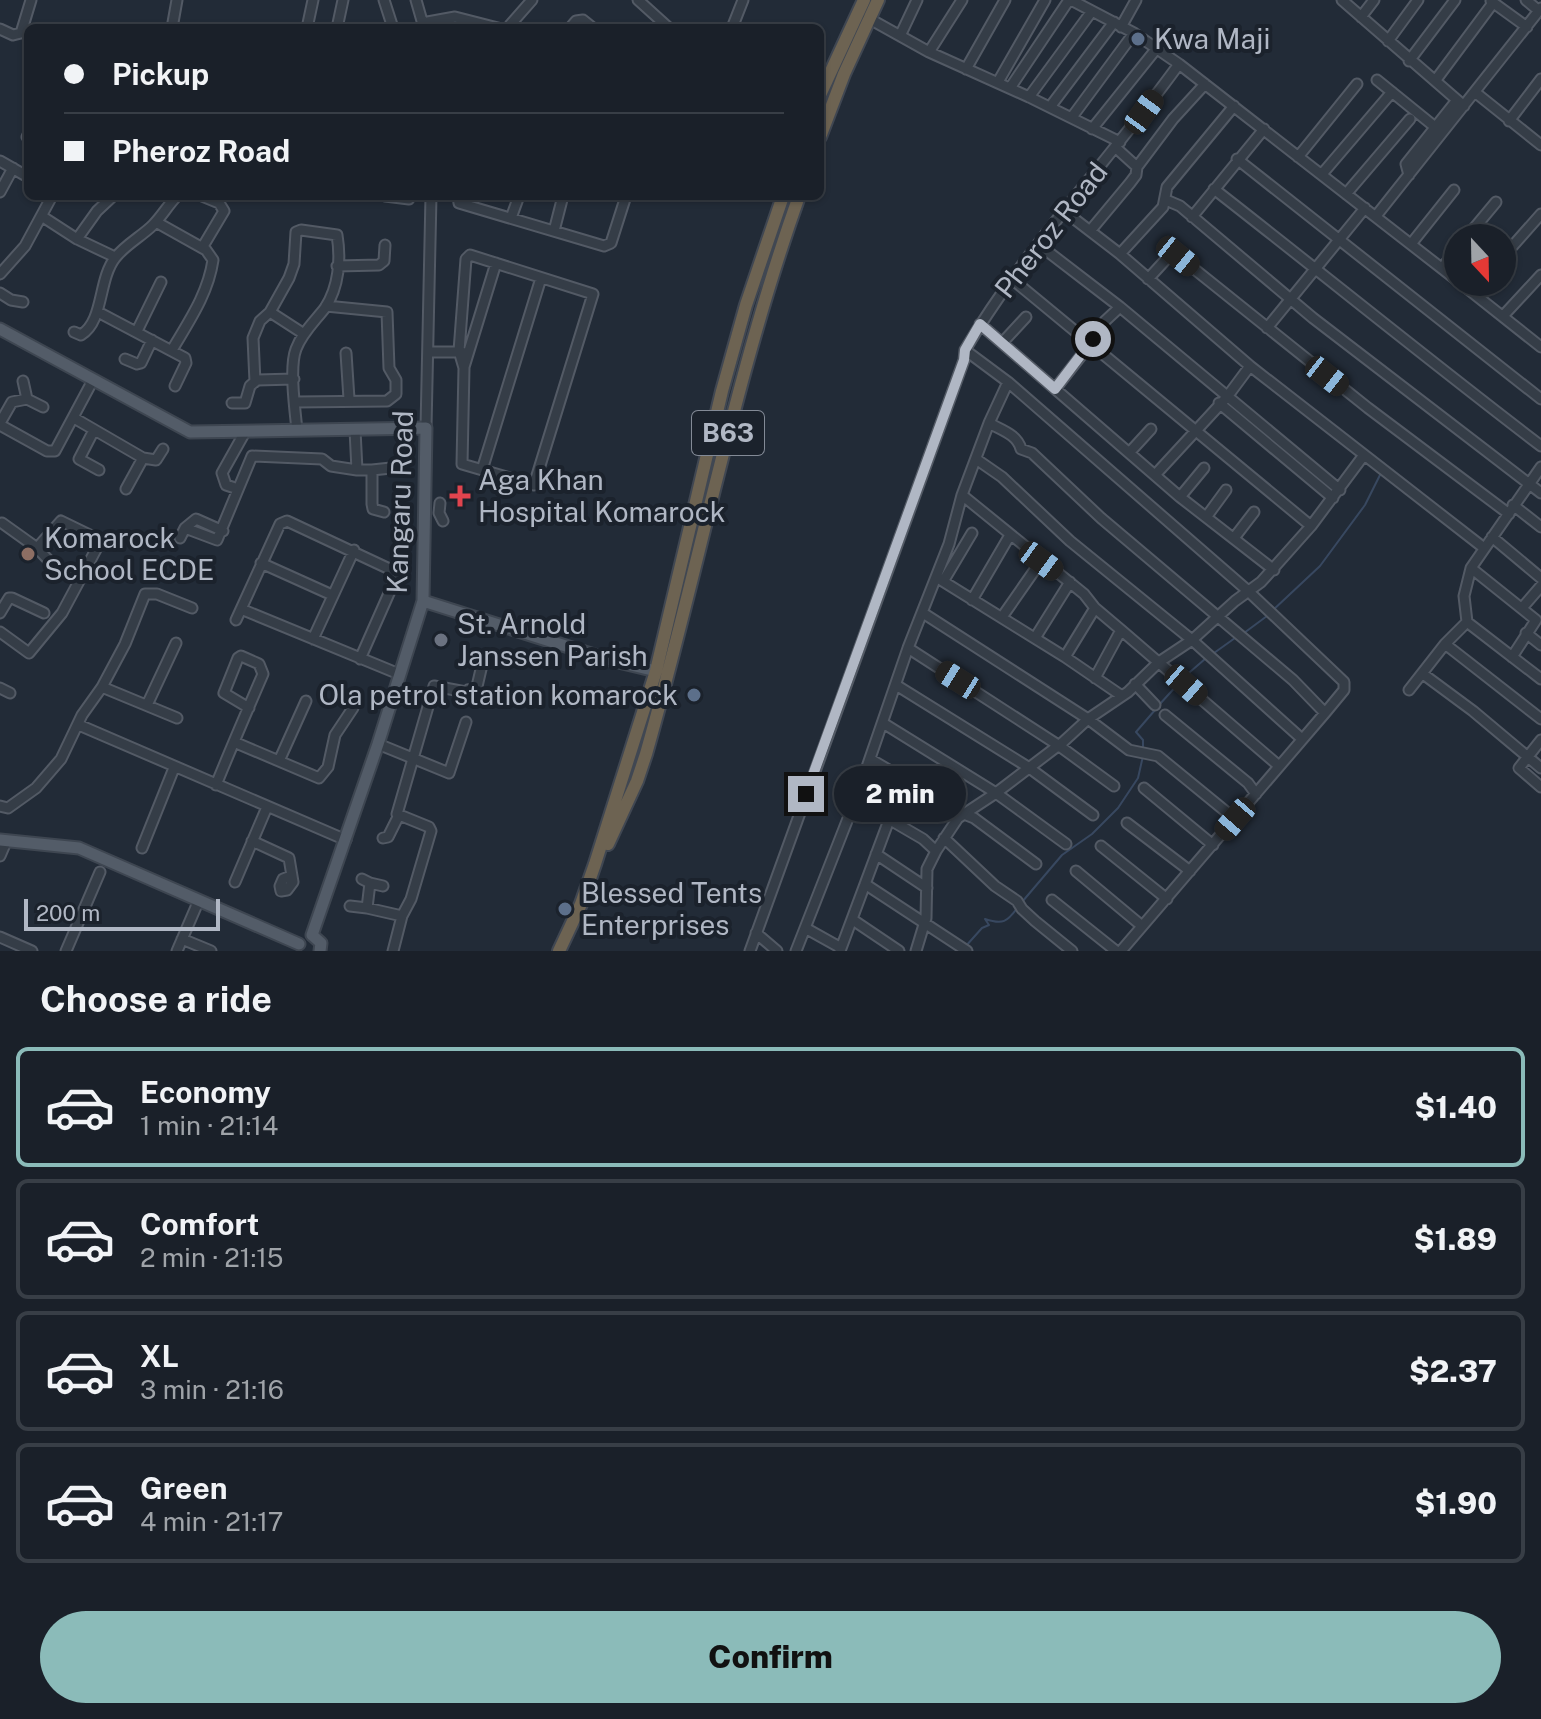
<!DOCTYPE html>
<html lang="en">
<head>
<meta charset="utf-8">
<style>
	:root { --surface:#1a2029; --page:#272d35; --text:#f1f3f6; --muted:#9fa3a8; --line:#383e46; --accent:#8bbbb9 }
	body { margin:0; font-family:"Public Sans",sans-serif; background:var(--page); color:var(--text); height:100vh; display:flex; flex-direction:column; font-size:30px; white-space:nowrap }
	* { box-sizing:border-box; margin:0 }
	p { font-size:26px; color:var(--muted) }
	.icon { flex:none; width:44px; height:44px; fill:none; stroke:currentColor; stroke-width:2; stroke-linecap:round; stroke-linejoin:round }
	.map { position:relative; height:951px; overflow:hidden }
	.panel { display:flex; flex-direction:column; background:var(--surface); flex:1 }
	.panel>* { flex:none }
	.guide { position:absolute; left:24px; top:24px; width:800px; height:176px; border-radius:12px; box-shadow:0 2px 6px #0004,0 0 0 2px var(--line); display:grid; align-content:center; height:176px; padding:0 40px; background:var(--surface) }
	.needle { width:52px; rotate:158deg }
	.tools { position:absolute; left:1444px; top:224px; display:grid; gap:16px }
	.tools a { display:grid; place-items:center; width:72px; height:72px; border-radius:50%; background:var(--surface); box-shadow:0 2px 6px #0004,0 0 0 2px var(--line); font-size:40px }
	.scale { position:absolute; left:24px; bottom:20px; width:196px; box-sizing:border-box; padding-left:8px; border:4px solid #b0b7c4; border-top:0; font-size:22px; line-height:28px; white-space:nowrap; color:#b0b7c4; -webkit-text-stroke:6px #1b222c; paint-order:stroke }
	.end { position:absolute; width:36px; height:36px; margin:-18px; border:10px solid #b0b7c4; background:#111; box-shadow:0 0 0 4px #111 }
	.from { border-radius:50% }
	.bubble { position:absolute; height:56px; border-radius:28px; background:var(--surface); box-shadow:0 2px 6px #0004,0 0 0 2px var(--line); font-size:26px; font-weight:800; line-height:56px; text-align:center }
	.car { position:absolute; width:24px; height:48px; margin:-24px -12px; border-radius:10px; box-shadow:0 0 6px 2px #0007; background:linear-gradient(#222 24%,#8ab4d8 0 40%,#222 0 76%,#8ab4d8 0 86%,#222 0) }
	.guide b { display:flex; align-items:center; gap:28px; height:76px; font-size:30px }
	.guide b+b { border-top:2px solid var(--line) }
	.guide i { width:20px; height:20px; background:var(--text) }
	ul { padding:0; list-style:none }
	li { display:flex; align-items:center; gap:24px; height:120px; margin:0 16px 12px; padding:0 24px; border:4px solid var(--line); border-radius:12px }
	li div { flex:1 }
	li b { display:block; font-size:30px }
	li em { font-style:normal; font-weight:800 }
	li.current { border-color:var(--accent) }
	li>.icon { width:72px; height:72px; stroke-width:1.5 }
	h2 { padding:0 40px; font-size:36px; line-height:96px }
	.action { display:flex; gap:16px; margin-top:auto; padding:16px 40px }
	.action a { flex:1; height:92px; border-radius:48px; background:var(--accent); color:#111; font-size:32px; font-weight:800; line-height:92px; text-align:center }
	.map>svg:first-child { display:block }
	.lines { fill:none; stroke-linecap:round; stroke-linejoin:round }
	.stream { stroke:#384860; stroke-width:2 }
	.minor-casing { stroke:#535a65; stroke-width:13 }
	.major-casing { stroke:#3e4651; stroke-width:15 }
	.highway-casing { stroke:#404752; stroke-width:16 }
	.minor { stroke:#353d47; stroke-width:9 }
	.major { stroke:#535c68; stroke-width:11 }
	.highway { stroke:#6d6352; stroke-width:12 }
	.route { stroke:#b0b7c4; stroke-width:10 }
	.service-dot { fill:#5c6f8a; stroke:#1b222c; stroke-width:3 }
	.health-dot { fill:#e0444e; stroke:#1b222c; stroke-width:3 }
	.education-dot { fill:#8d6e63; stroke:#1b222c; stroke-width:3 }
	.worship-dot { fill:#6b7280; stroke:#1b222c; stroke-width:3 }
	.labels { text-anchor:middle; stroke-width:8; stroke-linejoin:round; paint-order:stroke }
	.shield { fill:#1b222c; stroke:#838a96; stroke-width:2 }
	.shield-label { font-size:26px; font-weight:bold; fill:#b0b7c4 }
	.poi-label { font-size:28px; fill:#b0b7c4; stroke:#1b222c; text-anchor:start }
	.street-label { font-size:28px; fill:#b0b7c4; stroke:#1b222c }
</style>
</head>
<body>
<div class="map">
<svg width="1541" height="951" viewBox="0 0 1541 951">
	<rect width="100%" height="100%" fill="#222b37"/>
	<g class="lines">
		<path class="stream" d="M1272,611l48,-45 45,-61 16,-32
			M1244,633l23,-17
			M1214,653l21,-15
			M1183,678l22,-19
			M1159,705l20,-22
			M1143,750v-10l-7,-8 19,-22
			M1022,902l40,-47 30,-21 26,-26 20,-30 5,-22
			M965,947l17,-19 7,-3 -4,-6c18,6 22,3 33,-12"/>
		<defs>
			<path id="minor" d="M384,0l9,28
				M416,0l8,28
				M638,0l31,28
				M1071,0l63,33 45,31 279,217
				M1342,0l122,106
				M1526,0l13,11
				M1491,1l36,26
				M1361,17l13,-17
				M868,18l61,34 100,45 91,45
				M422,23l33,-6 43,11
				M510,25l22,-25
				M1121,27l15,-27
				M172,28l5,-28
				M307,28l6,-28
				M337,28l6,-28
				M570,28l6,-7 7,-1 10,8
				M732,28l11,-28
				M0,29l13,6 8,-2 10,-33
				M900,36l17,-36
				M1388,41l30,-41
				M929,52l33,-52
				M1409,61l46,-61
				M966,69l39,-69
				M1377,80l63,51
				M1435,81l58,-78
				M998,82l47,-82
				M1010,88l59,-88
				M1476,93l65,52
				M1029,97l63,-86
				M1050,107l64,-85
				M1072,117l62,-84
				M1509,121l32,-42
				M1092,129l65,-81
				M27,137l1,-2
				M1115,147l22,20
				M1298,157l59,-73
				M1237,159l304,240
				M0,161l28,16
				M1322,174l70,-82
				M1409,175l-3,-11 51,-64
				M1214,189c109,85 217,173 327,257
				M0,192l13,-24
				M1346,194l64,-75
				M385,196l24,3
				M458,196l1,7 145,43 7,-3 15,-47
				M1166,200l14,6 133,112 228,175
				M1064,211l56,43 130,112 234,182
				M1376,216l165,-208
				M43,217l34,22 38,18
				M1192,217l72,-88
				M511,218l8,-22
				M156,222l50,28 7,10c-5,34 -24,61 -41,90
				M554,231l9,-35
				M1090,231l40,-48 6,-8 1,-8 36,-48 32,-35
				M1466,238l30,-36
				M77,239l20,-28 16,-15
				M1038,244l82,63 220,183
				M1411,244l43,-54
				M202,248l22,-37 -5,-8 -17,-7
				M1120,254l43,-47 4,-20 67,-81
				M470,255l123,39 -59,191 -72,-21 2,-96 -5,-17 7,-92z
				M1502,258l39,-44
				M337,266l42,-1 5,-4 1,-16
				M1442,268l16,-20
				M0,274l25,-28 27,-50
				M1012,279l299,247
				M1148,279l22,-24 8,1 190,152 141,106
				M1459,282l82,65
				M0,293l11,7 12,2
				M98,312l87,46 1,5 -11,23
				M270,312l34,22
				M1503,316l38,-41
				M980,324l200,173 94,73
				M1267,328l98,-120
				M137,331l24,-49
				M74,332l7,3c23,-14 17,-55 34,-77 10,-13 27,-22 38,-33 9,-9 15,-20 24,-29
				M1002,343l24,-26
				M965,350l43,32 239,208 97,92v8l-19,23 -204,238
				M429,352h33
				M346,353l3,46
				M125,359l12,5 4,-1 11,-23
				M464,367l32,-104
				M23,381l4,18
				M255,382l-2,-44 7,-17 10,-9 19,-34 5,-14 2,-32 5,-2 36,5c4,24 2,52 -12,73 -10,13 -23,25 -29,41 -7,18 -1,61 1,81
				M1055,389l33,-42 17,-26 15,-14
				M296,402l91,-1 9,-7v-14l-7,-12 -2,-56 -61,-6
				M232,403h13l5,-17 7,-6 37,-1
				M1219,403l114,95
				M74,418l69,40 13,2 7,-11
				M0,423l12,-21 15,-3 16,8
				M989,423c12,7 28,11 32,26l11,4 69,65 192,162 32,33
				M0,425l47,26h8l38,-71
				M426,428l5,-232
				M94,430l-15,29 20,11
				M355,430l2,40h15v34l1,5 11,3
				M1129,453l22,-24
				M976,459l26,18 68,64 122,99 110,99
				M1541,467l-70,101 -7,28 3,26 74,57
				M372,470l19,-2
				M482,470l59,-192
				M1155,475l72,-78 23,-31
				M126,489l17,-31
				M238,489l-12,-4 -4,-12 23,-41
				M962,495l122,99 11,14 -30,49
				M1180,497l24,-29
				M440,503l-1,10 4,8
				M1513,505l28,22
				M1207,516l19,-26
				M2,523l35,25 20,21 14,7
				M185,528l32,12 35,-84 70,3 9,7 26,4
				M1492,537l49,41
				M180,538l5,-10 11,-9 27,12
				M1234,538l20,-26
				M261,563l71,32
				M1471,568l65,52 -24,37
				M936,577l129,80 57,39
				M944,580l28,-47
				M972,600l38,-65
				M1095,608l26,22
				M1522,608l19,-22
				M241,609l158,65
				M0,613l9,-15h3l32,15
				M923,613l165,106 41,31 29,6 77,63
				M1002,617l39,-56
				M236,620l44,-96 7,-3 111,52 -38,86
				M0,632l29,21 33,-40 37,-69 -1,-5 -37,-18 -24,27
				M1526,633l15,12
				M1035,638l35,-56
				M313,639l41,-89
				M1445,644l96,75
				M908,648l150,97 56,41
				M1423,674l50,37 68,57
				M1095,678l26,-48 158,136
				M1135,684l20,21
				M896,685l132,82 65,48
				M102,687l75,31
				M0,688l10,5
				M1409,690l36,-46 22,-22
				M147,705l29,-62
				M1165,715l83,68 8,11
				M883,723l113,70 -38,25 -22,33
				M79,725l267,115
				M1541,740l-22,28 22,19
				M234,742l85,36 9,-11 7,-32 18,-27
				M378,744l71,29 17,-51
				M870,759l94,55 10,4 62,46
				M279,761l27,-60
				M216,785c15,-37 31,-74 47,-111l-4,-10 -18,-8 -3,2 -14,35 25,15
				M1144,788l69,57
				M858,793l29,25 36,21 13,12 -9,18 -1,49 -10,33
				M0,806l8,2 28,-20 25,-29 21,-44 20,-28 23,-43 20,-50h12l35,14
				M1127,823l63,48
				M383,838l5,-1 10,-20
				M944,838l51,48 22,15 5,8 13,12 37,30
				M252,841l37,17 4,24 -6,8 -6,1 -1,-5 3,-7 8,-3
				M1066,844l-70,-51 67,-51 25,-23 40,-27 31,-30 33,-22 43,-39 26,-19 50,-56 53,-71
				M1101,846l66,53
				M142,848l32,-80
				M876,854l51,34
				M0,856l6,-14
				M1076,871l66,55
				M362,879l8,4 -3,25
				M235,882l32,-75
				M370,883l13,3
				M865,884l102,67
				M1052,900l64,51
				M350,906l17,2 35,8
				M853,920l46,31
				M807,929l34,19
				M756,933l21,18
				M0,937l32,14
				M182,939l29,12
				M66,951l34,-79
				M177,951l22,-51
				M393,951l9,-35 9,-17 20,-68 -2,-4 -32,-13 37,-128 32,6 2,-2 7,5 7,-30
				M750,951l214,-591 1,-10c61,-103 144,-189 214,-286
				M796,951l62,-158 50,-145 41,-104 13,-49 27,-72 19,-41
				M840,951l49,-131"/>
			<path id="major" d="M0,329l190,103 236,-4 -3,173 -45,143 -66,191
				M423,601l187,59 46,11
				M0,840l79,8 220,96
				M312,935l9,8 -1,8"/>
			<path id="highway" d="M820,95l44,-95
				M820,137l24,-63 34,-74
				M608,844l29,-63 9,-27c53,-186 88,-376 153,-558
				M559,951l22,-47 14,-40 61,-193 66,-280 24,-86 37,-109"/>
		</defs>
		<use href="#minor" class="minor-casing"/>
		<use href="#major" class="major-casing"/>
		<use href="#highway" class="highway-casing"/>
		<use href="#minor" class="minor"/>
		<use href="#major" class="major"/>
		<use href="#highway" class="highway"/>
	</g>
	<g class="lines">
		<path class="route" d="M806,794l158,-434 1,-10 15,-26 75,65 38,-50"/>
	</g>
	<g class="service-dot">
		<circle cx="1138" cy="39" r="8"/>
		<circle cx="694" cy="695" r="8"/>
		<circle cx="565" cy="909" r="8"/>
	</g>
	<path class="health-dot" d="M456 484h8v8h8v8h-8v8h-8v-8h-8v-8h8z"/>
	<circle class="education-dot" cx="28" cy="554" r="8"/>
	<circle class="worship-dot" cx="441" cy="640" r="8"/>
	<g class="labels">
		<rect class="shield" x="692" y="411" width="72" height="44" rx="6"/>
		<g class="shield-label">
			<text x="728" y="442">B63</text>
		</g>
		<g class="poi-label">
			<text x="1154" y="49">Kwa Maji</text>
			<text x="478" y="490">Aga Khan<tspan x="478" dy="32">Hospital Komarock</tspan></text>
			<text x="44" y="548">Komarock<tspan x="44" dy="32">School ECDE</tspan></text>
			<text x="457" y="634">St. Arnold<tspan x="457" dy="32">Janssen Parish</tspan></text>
			<text x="678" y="705" text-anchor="end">Ola petrol station komarock</text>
			<text x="581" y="903">Blessed Tents<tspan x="581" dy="32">Enterprises</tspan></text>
		</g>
		<g class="street-label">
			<text transform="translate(1051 230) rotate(-52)" y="10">Pheroz Road</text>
			<text transform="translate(400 502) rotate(-88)" y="10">Kangaru Road</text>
		</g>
	</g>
</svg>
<div class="tools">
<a><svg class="needle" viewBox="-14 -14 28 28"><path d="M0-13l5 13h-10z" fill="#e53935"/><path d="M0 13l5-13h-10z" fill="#9fa3a8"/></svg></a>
</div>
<div class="scale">200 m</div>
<i class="end from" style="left:1093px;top:339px"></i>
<i class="end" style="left:806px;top:794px"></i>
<div class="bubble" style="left:834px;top:766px;width:132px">2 min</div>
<i class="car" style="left:1144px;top:112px;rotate:36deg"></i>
<i class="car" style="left:1178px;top:256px;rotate:129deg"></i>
<i class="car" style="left:1327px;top:376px;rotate:128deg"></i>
<i class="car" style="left:1041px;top:561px;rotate:126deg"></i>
<i class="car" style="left:958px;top:680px;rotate:302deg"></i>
<i class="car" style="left:1186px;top:685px;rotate:131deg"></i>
<i class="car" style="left:1235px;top:819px;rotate:221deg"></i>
<div class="guide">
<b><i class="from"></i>Pickup</b>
<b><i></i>Pheroz Road</b>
</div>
</div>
<section class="panel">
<h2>Choose a ride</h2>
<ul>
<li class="current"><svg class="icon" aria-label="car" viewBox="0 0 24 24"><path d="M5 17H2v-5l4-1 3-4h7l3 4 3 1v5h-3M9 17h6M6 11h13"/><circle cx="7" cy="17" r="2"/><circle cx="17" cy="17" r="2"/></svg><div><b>Economy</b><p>1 min · 21:14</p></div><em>$1.40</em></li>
<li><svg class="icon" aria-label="car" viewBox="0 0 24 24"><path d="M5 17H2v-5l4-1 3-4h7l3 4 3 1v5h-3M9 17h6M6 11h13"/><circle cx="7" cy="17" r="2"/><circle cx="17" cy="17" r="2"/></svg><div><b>Comfort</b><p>2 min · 21:15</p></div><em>$1.89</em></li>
<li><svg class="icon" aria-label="car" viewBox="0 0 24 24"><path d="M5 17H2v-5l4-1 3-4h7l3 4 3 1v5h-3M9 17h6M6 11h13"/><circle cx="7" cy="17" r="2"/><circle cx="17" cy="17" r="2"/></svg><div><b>XL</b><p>3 min · 21:16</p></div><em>$2.37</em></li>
<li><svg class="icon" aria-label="car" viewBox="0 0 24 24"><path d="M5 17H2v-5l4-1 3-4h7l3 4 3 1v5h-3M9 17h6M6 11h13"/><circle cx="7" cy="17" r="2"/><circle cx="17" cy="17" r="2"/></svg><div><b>Green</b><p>4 min · 21:17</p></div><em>$1.90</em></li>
</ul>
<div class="action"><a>Confirm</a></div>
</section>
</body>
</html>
